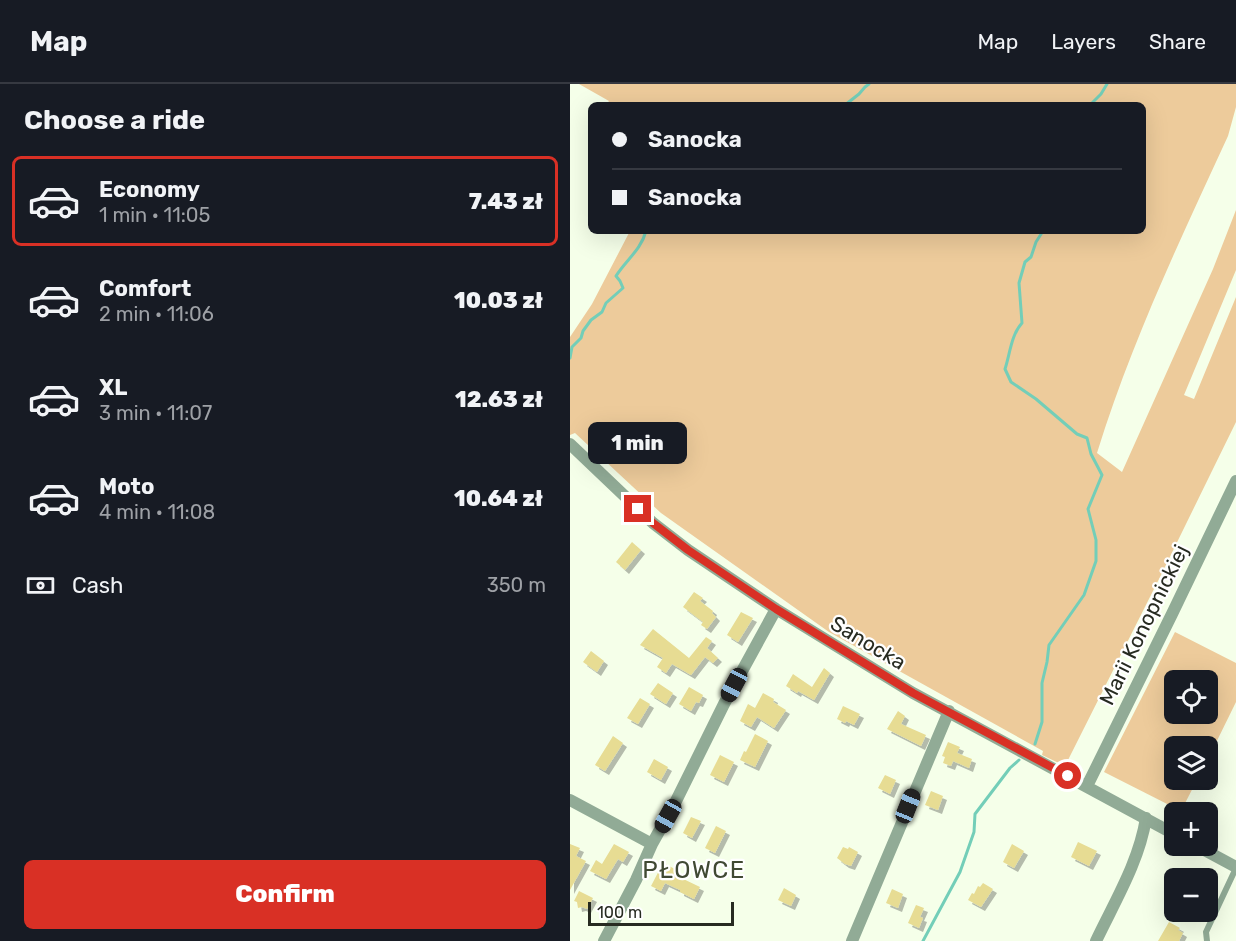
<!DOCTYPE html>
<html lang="en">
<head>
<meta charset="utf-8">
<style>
	:root { --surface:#171b24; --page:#20242c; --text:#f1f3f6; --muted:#9ea1a6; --line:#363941; --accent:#d93025 }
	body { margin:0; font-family:Rubik,sans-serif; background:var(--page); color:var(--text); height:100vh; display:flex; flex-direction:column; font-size:22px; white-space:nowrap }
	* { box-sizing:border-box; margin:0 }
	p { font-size:20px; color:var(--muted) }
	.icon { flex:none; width:33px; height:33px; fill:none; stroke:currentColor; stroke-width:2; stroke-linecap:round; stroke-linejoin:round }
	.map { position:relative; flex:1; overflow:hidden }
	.panel { display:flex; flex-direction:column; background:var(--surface); width:570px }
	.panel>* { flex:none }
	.guide { position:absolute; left:18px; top:18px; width:558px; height:132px; border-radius:9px; box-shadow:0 6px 24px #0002; display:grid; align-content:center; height:132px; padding:0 24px; background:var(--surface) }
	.fabs { position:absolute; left:594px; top:586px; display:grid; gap:12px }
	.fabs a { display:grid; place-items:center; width:54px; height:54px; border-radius:9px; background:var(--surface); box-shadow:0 6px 24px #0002; font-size:30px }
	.scale { position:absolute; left:18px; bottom:15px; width:146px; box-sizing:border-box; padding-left:6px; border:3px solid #272b21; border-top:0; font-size:16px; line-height:21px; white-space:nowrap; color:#272b21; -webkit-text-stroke:4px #fff; paint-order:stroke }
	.end { position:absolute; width:27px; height:27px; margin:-14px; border:8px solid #d93025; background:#fff; box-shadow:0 0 0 3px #fff }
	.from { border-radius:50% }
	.bubble { position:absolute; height:42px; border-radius:9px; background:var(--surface); box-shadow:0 6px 24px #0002; font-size:20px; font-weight:800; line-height:42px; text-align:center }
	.car { position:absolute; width:18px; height:36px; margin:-18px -9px; border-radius:8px; box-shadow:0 0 4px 2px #0007; background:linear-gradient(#222 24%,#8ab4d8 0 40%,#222 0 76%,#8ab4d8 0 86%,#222 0) }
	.guide b { display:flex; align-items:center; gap:21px; height:57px; font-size:22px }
	.guide b+b { border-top:2px solid var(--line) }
	.guide i { width:15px; height:15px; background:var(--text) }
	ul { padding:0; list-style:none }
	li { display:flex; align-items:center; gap:18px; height:90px; margin:0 12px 9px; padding:0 12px; border:3px solid transparent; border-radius:9px }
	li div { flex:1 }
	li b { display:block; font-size:22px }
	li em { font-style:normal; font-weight:800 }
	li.active { border-color:var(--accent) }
	li>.icon { width:54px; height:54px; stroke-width:1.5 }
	h2 { padding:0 24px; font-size:27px; line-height:72px }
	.pay { display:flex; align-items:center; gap:15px; height:66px; padding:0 24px; font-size:22px }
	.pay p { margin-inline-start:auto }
	.button { display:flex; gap:12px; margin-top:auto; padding:12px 24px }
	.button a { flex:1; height:69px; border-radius:9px; background:var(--accent); color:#fff; font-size:24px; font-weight:800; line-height:69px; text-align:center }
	header { display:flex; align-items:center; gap:36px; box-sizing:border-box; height:84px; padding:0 30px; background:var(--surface); border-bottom:2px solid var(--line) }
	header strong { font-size:28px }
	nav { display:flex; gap:33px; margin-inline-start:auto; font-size:21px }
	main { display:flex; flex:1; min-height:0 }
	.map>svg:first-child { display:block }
	.green { fill:#edcb9b; fill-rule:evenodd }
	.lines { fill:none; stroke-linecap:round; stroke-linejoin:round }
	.stream { stroke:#73ceb8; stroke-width:3 }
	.building { fill:#e7dc93; filter:url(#shadow) }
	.lane { stroke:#91ab96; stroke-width:6 }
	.street { stroke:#91ab96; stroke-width:12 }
	.route { stroke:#d93025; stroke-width:8 }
	.labels { text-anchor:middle; stroke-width:4.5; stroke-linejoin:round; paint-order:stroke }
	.street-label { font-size:21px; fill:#272b21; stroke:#fff }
	.quarter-label { font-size:24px; letter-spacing:1.5px; fill:#404933; stroke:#fff }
</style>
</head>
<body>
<header>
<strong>Map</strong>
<nav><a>Map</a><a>Layers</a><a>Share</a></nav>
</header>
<main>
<section class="panel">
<h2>Choose a ride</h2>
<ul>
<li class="active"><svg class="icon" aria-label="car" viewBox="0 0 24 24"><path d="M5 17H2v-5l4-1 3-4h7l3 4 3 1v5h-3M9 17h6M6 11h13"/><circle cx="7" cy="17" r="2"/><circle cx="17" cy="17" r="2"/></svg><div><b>Economy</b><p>1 min · 11:05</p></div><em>7.43 zł</em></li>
<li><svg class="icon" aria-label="car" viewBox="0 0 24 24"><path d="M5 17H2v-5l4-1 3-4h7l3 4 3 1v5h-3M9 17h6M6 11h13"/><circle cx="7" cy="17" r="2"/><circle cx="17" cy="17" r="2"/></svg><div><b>Comfort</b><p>2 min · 11:06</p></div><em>10.03 zł</em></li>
<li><svg class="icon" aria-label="car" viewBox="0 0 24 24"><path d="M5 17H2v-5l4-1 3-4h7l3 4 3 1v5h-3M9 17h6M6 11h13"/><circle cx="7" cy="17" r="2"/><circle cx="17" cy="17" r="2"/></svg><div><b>XL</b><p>3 min · 11:07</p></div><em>12.63 zł</em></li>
<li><svg class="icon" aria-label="car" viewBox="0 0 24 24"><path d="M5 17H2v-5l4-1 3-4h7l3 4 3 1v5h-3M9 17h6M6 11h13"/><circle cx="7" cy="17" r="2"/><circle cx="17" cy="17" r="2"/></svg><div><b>Moto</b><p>4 min · 11:08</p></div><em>10.64 zł</em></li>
</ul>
<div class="pay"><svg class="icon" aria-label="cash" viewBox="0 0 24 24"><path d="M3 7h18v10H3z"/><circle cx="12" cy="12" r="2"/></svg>Cash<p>350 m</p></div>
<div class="button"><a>Confirm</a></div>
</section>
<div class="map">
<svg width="666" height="857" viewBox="0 0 666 857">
	<defs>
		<filter id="shadow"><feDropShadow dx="4" dy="4" stdDeviation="0" flood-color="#0004"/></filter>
	</defs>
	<rect width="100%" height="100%" fill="#f5ffe9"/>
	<path class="green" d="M9,0h657v23l-8,29c-48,104 -97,207 -131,317l25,19 91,-203 23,-59v60l-52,125 10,4 42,-102v125l-75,153 -96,191 -23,-11 1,-4 -214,-119 -168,-119 -86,-80 -5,2v-98l22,-33 38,-73h513v-126h-537l3,-4z
		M605,548l61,31v39l-28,57v-12h-34v33h23l-16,31 -77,-39zM604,597h34v33h-34z"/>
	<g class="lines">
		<path class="stream" d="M275,21l14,-11 6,-7 4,-3
			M520,21l11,-11 6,-10
			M0,274l2,-11 9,-9 2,-7 8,-11 11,-8 4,-9 17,-15 -3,-7 -4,-5c10,-16 25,-26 30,-45
			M465,660l7,-22v-39l5,-21 2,-17 35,-50 12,-34v-21l-8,-31 14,-34 -11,-21 -4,-16 -10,-4 -41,-35 -25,-17 -6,-13c5,-15 6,-34 17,-46l-3,-40 6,-21 6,-5 5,-15 7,-11
			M353,857l37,-69 14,-40 1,-18 35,-46 9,-8"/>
	</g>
	<path class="building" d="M62,458l9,8 -16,20 -9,-8z
		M124,508l9,6 -3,3 13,10 -1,2 4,4 -9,12 -6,-4 2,-3 -20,-15z
		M171,528l12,6 -15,24 -11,-7z
		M83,545l36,29 17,-21 6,4 -5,7 11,10 -5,5 -8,-6 -14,18 -19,-11 -6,9 -9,-6 6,-9 -23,-13z
		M21,567l13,10 -7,11 -14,-10z
		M254,584l6,5 -16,27 -16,-9 -1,2 -11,-7 7,-12 19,13z
		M88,599l15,10 -7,11 -16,-10z
		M119,603l14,8 -4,8 -3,-1 -5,9 -12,-7z
		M193,609l11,6 -1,3 13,8 -12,18 -17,-11 -6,10 -11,-6 8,-17 7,4z
		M70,614l10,6 -12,20 -11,-6z
		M273,622l17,8 -6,11 -8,-4 -1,2 -8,-4z
		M328,627l7,5 -4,8 25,11 -5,11 -34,-17z
		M185,650l13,7 -13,26 -15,-7 4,-9 2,1z
		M43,652l10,7 -18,28 -10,-6z
		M378,658l12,5 -3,6 15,6 -3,9 -16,-7 -2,5 -8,-3 2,-6 -3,-1z
		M150,671l14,7 -10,20 -14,-7z
		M84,675l14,8 -7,13 -14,-8z
		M315,691l11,5 -6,14 -12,-6z
		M361,707l12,5 -5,14 -13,-5z
		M121,733l10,4 -9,17 -9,-5z
		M146,742l10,5 -11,22 -10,-5z
		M508,758l19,9 -8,15 -18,-9z
		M0,760l10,4 -4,8 10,5 -16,29z
		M44,760l15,8 -6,10 -5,-3 -12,20 -16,-8 6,-11 6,4z
		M442,760l12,7 -10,17 -11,-6z
		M273,763l5,2 1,-2 9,5 -7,14 -6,-2 -8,-6z
		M93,779l14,7 -2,5 25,12 -6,12 -14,-7v-2l-15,-7 -4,8 -10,-5z
		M413,799l10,6 -12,18 -13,-7 4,-7 2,1 4,-8 2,1z
		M214,804l12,7 -5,11 -13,-6z
		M322,805l11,5 -5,14 -12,-5z
		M9,807l14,7 -6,11 -5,-2 -4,1 -1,-6 -3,-1z
		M346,821l8,3 -4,9 3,1 -4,10 -11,-5z
		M599,838l11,6 -2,2 5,3 -4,8h-21z"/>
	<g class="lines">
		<path class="lane" d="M637,857l-1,-9 30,-64"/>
		<path class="street" d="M0,360l83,79 35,27 88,59 137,84 261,141
			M517,702l85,-172 64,-133
			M0,716l82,44 -16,36 -32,61
			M82,760l24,-43 48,-97 52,-95
			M627,762l39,21
			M282,857l97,-230
			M526,857c19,-40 43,-79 50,-123"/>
	</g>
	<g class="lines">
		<path class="route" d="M68,425l15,14 35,27 88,59 137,84 155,83"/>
	</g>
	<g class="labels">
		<g class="street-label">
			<text transform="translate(574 541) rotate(-64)" y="7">Marii Konopnickiej</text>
			<text transform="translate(298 559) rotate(31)" y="7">Sanocka</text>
		</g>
		<g class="quarter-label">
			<text x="124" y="794">PŁOWCE</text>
		</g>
	</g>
</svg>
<div class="fabs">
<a><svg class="icon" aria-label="locate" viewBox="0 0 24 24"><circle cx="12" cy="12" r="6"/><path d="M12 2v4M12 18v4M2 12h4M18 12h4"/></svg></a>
<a><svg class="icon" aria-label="layers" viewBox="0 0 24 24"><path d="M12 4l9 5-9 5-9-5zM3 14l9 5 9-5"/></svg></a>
<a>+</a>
<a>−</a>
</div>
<div class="scale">100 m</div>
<i class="end from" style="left:498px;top:692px"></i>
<i class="end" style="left:68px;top:425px"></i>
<div class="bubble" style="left:18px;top:338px;width:99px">1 min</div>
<i class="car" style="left:164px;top:601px;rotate:208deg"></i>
<i class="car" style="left:338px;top:722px;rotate:22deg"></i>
<i class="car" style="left:98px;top:732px;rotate:209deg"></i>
<div class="guide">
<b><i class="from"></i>Sanocka</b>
<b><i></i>Sanocka</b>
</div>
</div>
</main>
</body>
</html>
